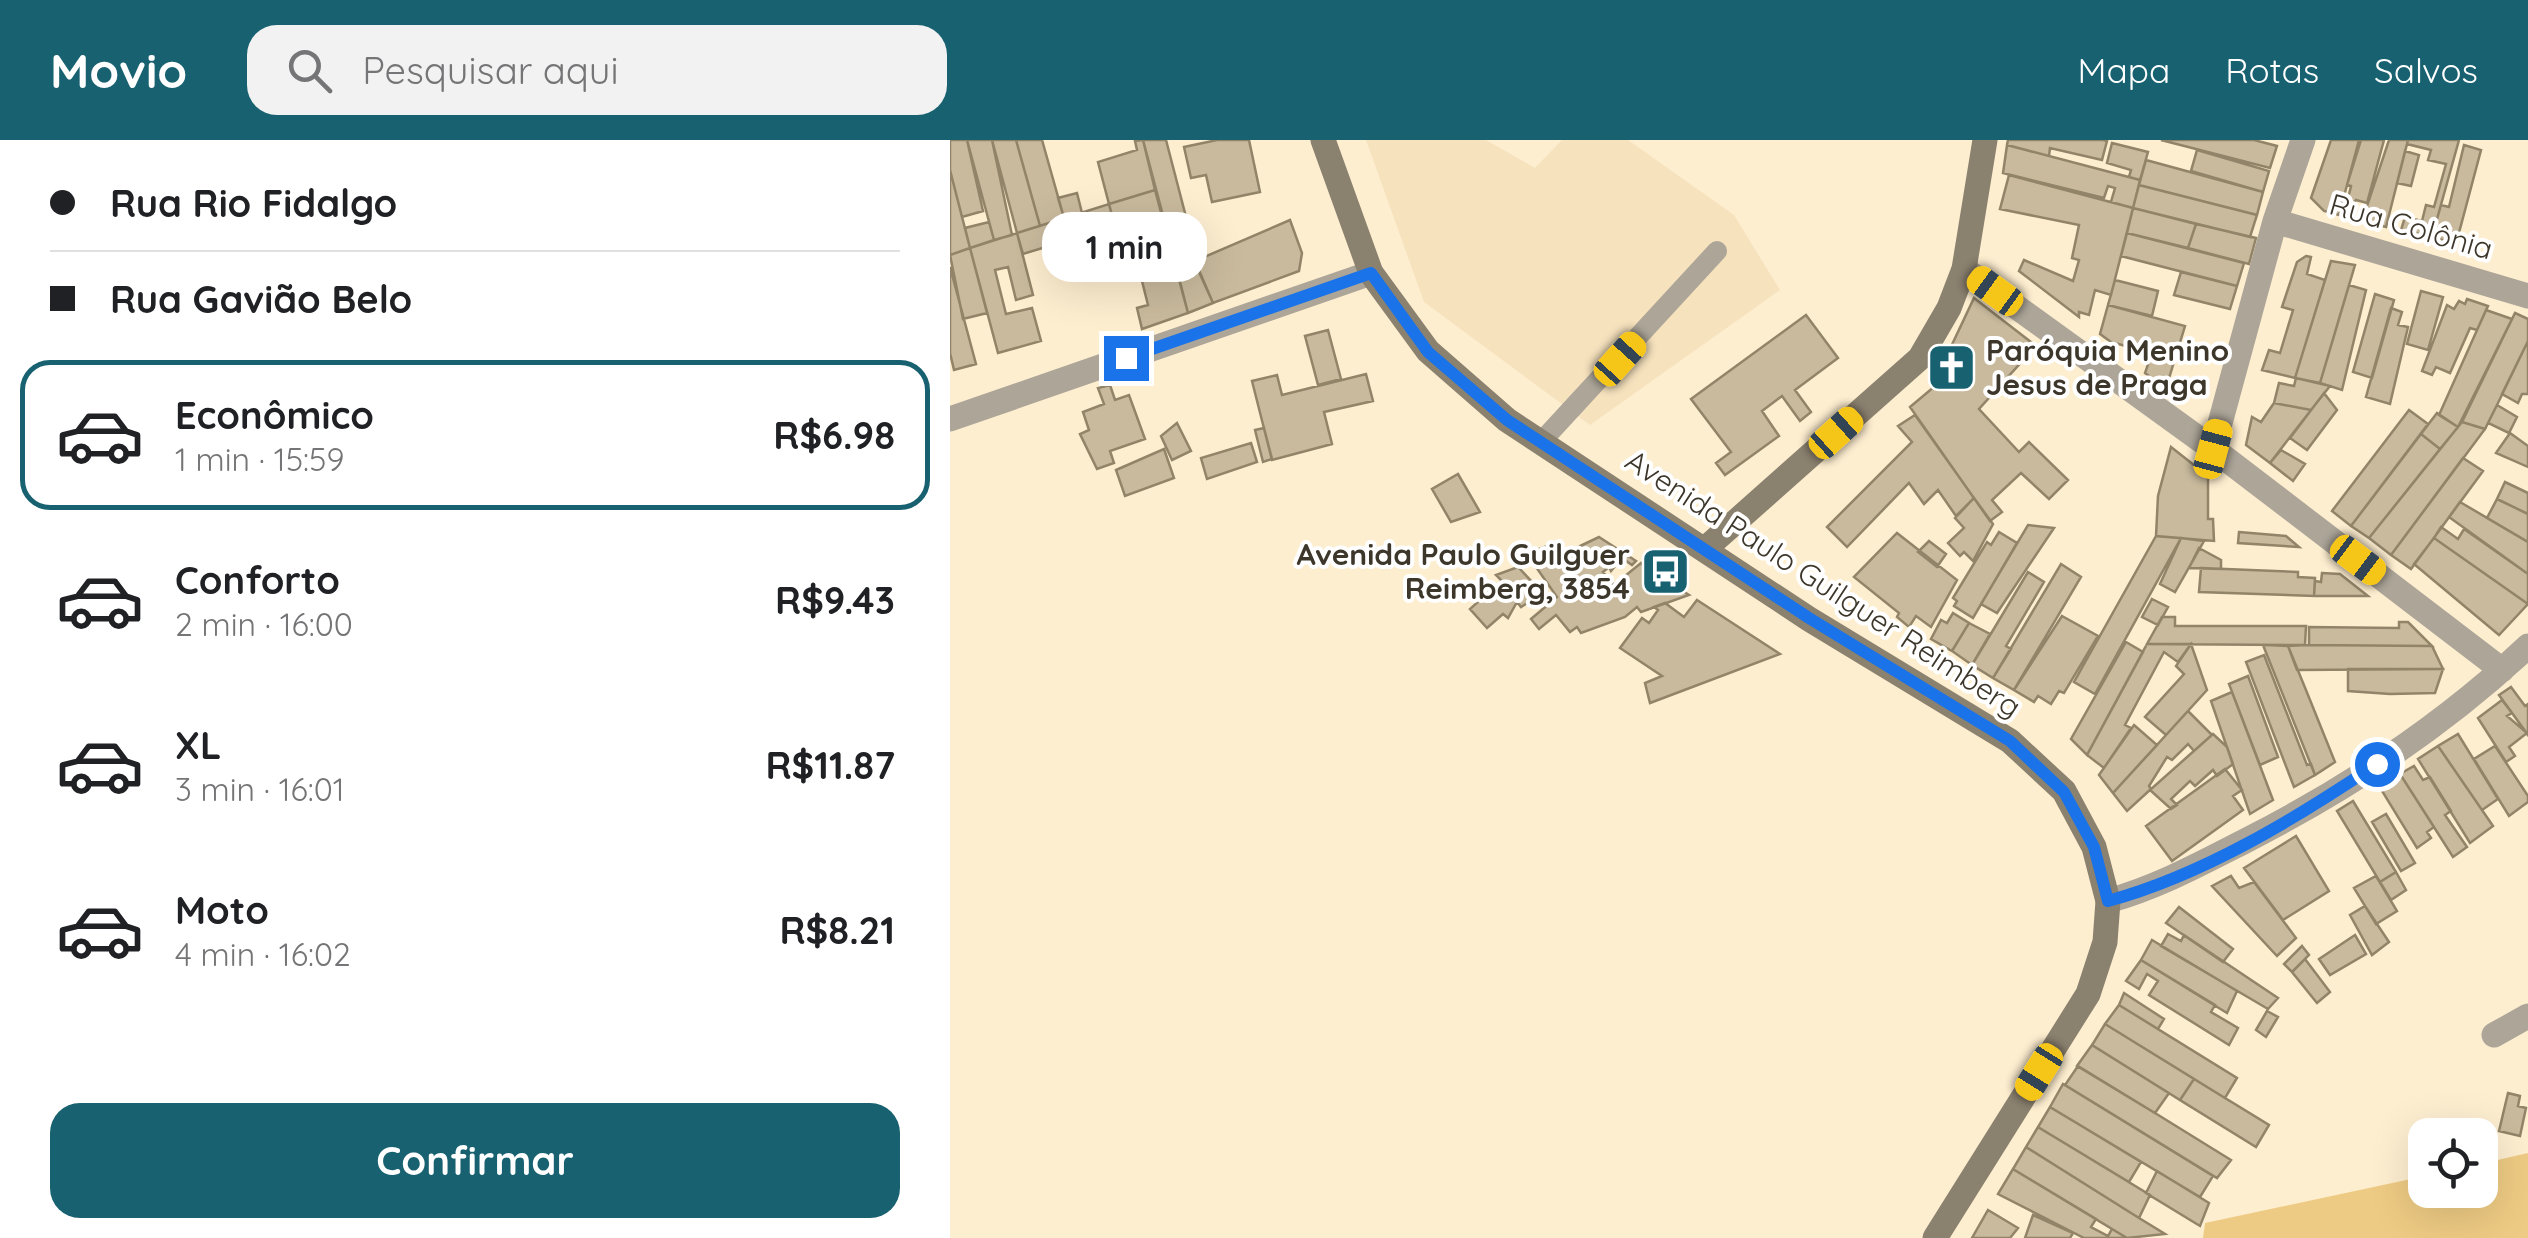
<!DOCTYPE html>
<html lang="pt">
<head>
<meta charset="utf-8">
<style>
	:root { --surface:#fff; --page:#f2f2f2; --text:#202124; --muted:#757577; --line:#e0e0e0; --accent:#186170 }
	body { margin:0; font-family:Quicksand,sans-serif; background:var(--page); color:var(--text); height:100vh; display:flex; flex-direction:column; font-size:38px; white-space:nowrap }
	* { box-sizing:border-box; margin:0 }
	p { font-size:32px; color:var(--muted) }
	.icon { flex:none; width:55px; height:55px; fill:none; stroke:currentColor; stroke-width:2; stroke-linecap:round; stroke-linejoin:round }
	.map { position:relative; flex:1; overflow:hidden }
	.sheet { display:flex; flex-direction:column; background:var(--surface); width:950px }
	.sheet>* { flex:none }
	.guide { display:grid; align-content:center; height:220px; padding:0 50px; background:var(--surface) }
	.buttons { position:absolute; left:1458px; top:978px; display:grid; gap:20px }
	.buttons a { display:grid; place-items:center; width:90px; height:90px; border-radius:20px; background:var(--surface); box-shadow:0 10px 40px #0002; font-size:50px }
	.end { position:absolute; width:45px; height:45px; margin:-22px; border:12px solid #1a73e8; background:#fff; box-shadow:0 0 0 5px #fff }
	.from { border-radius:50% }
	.bubble { position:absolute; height:70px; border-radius:30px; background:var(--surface); box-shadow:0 10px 40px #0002; font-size:32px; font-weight:800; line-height:70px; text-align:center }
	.car { position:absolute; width:30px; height:60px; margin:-30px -15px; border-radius:12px; box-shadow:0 0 8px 2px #0007; background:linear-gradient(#f5c518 24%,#345 0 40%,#f5c518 0 76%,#345 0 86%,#f5c518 0) }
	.guide b { display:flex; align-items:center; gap:35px; height:95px; font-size:38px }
	.guide b+b { border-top:2px solid var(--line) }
	.guide i { width:25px; height:25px; background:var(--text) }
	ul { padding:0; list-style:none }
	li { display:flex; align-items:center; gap:30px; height:150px; margin:0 20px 15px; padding:0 30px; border:5px solid transparent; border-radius:30px }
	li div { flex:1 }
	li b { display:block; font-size:38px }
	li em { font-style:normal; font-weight:800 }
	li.current { border-color:var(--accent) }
	li>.icon { width:90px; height:90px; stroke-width:1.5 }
	.button { display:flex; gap:20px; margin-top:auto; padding:20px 50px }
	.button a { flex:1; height:115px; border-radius:30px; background:var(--accent); color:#fff; font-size:40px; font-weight:800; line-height:115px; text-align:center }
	header { display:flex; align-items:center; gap:60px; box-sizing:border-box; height:140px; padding:0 50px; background:var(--accent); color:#fff }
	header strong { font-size:48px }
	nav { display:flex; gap:55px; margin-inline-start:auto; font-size:35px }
	.search { width:700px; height:90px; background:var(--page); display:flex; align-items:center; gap:25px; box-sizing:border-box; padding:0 35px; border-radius:30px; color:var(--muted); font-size:38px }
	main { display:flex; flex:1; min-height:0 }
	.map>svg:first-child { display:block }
	.built { fill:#f6e2bd }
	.green { fill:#eecb84 }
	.building { fill:#c9ba9d; stroke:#928468; stroke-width:2.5 }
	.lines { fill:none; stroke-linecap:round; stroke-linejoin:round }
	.lane { stroke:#aca598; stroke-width:20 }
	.street { stroke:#aca598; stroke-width:25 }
	.secondary { stroke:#8b816f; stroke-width:25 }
	.route { stroke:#1a73e8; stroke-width:12 }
	.labels { text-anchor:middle; stroke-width:8; stroke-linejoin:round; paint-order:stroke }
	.street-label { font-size:30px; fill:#3d372b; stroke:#fff }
	.poi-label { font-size:30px; font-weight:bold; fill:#3d372b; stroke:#fff; text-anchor:start }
</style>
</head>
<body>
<header>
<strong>Movio</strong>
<div class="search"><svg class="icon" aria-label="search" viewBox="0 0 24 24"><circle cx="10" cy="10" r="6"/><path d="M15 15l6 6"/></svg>Pesquisar aqui</div>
<nav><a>Mapa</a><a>Rotas</a><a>Salvos</a></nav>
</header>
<main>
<section class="sheet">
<div class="guide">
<b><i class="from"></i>Rua Rio Fidalgo</b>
<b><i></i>Rua Gavião Belo</b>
</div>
<ul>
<li class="current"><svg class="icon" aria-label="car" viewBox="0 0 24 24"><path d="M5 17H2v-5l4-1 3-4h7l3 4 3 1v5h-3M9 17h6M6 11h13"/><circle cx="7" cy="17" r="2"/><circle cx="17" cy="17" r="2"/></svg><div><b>Econômico</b><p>1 min · 15:59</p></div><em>R$6.98</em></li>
<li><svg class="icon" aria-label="car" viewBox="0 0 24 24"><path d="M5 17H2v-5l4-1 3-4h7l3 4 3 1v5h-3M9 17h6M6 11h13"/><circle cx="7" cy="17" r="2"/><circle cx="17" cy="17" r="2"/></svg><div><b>Conforto</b><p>2 min · 16:00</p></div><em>R$9.43</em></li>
<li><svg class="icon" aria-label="car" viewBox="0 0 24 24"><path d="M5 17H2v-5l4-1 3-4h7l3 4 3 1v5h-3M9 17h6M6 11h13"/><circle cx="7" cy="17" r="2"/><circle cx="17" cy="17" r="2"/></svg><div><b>XL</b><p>3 min · 16:01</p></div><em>R$11.87</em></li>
<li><svg class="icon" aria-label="car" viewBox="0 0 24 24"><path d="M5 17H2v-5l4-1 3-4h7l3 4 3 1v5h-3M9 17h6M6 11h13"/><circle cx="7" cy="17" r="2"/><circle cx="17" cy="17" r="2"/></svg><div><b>Moto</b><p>4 min · 16:02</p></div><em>R$8.21</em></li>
</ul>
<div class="button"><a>Confirmar</a></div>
</section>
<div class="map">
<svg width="1578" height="1098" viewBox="0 0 1578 1098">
	<rect width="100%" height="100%" fill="#feeed0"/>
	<path class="built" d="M416,0h120l49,28 27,-28h66l106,75 46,75 -190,135 -166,-123z"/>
	<path class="green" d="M1578,1013v85h-325l2,-15 220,-47v14h55v-26z"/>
	<path class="building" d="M0,0h17l16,71 -21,6 -12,-47z
		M17,0h25l20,95 -18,5z
		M42,0h24l24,86 -23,7z
		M66,0h26l22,78 -24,8z
		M193,0h23l20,77 -21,6z
		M193,0l12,50 -46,14 -11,-42 39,-12 -2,-9z
		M267,0h32l11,52 -48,10 -6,-27 -15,3 -7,-31z
		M1058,0h95l4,1 -5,19 -52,-12 -1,8 -42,-11z
		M1211,0h93l23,6 -7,22z
		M1381,0h28l-20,75 -15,-4 -13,-13z
		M1411,0h23l-17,63 -11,-3 -6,8 -4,-1 5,-21 -4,-1z
		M1439,0h19l-22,87 -24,-6z
		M1458,0h51l-27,97 -31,-7 4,-13 17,4 4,-16 8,2 12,-43 -18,-4 3,-10 -24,-6z
		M1162,3l36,9 -8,28 -11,-3 2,-7 -24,-7z
		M1057,5l133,35 -7,28 -22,-6 4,-14 -7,-2 -4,12 -101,-25z
		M1514,5l17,5 -25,94 -24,-7 9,-32 8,2z
		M1247,10l72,21 -6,21 -72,-21z
		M1455,11l14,4 -8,31 -14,-3z
		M1196,20l117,32 -6,23 -118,-30z
		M0,30l20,78 -20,7z
		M1059,35l124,33 -22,87 -16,-5 -6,25 -10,-3v5l-60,-46 5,-11 49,21 6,-21 -7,-2 7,-33 -79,-16z
		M1189,45l118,30 -7,22 -117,-29z
		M205,50l33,123 -46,16 -5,-21 11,-3 -14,-56 17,-2 -6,-23 -11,2 3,12 -18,5 -10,-39z
		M127,53l5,20 -18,5 -6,-20z
		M159,64l6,22 -92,28 -6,-21z
		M1183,68l63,16 -8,24 -61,-15z
		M232,79l9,35 22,49 -25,10 -23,-90z
		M340,80l12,33 -3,18 -86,32 -18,-42z
		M39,82l5,18 -24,8 -5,-20z
		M1246,84l60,14 -7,26 -61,-16z
		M67,93l16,62 -17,5 -8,-33 -13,3 11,44 26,-6 9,33 -43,12 -28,-105z
		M1177,93l117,30 -7,23 -116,-30z
		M20,108l17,65 -24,6 -13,-64z
		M1356,116l5,1 -4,17 18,6 -30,98 -33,-8 7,-20 11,3 13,-43 -11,-3 15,-45z
		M1381,121l24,4 -35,118 -25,-5z
		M0,127l26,97 -22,6 -4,-17z
		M1231,132l56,14 -7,23 -56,-14z
		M1165,140l43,11 -6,25 -44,-11z
		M1399,145l17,5 -24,100 -22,-7z
		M1471,151l22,6 -15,53 -21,-6z
		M1425,154l19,6 -22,78 -19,-6z
		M1024,158l62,48 -57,63 40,43 10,-10 39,38 -19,19 -28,-26 -29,27 10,12 -12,9 -80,-114 43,-36 -4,-20z
		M1517,159l21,7 -11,24 -7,-2 -20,45 -14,-6 -4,8 -10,-4 25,-66 7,4 5,-8 6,3z
		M1158,165l77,21 -19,62 -21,-15 7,-20 -41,-11 -11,-8z
		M1441,168l11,4 -4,13 10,2 -18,77 -24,-7z
		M1536,170l26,9 -54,108 -19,-12z
		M1565,173l13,6v22l-31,64 -12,24 -23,-7z
		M856,175l32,43 -43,32 16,22 -11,9 -18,-25 -20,15 17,25 -54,39 -9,-12 15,-11 -40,-53z
		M378,190l13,49 -23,6 -13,-49z
		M1578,201v53h-6l-4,9 -16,-9z
		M416,234l7,27 -49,11 8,32 -60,16 -20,-79 25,-6 5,20z
		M1346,238l34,8 -19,24 -37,-7 5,-20 15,3z
		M160,245l5,15 14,-5 16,44 -35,12 4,12 -17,6 -17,-35 9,-4 -6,-18 21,-8 -6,-16z
		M1374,253l13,17 -30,40 -17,-12z
		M1324,263l37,7 -41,53 -24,-18 6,-28 9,5z
		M1547,265l20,12 -8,16 -21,-10z
		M1459,270l19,14 -77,102 -19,-15z
		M1487,273l21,14 -18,22 -19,-15z
		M965,275l59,83 -18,18 -18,-26 -14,14 -15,-21 -62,64 -20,-20 85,-85 -14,-16z
		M1512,282l23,7 -94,126 -22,-17z
		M227,283l14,28 -19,9 -11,-24z
		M314,288l8,31 -9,3 -8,-32z
		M1560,293l18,13v21l-32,-14z
		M1471,294l19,15 -71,89 -18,-12z
		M301,303l6,19 -50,17 -6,-21z
		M1221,307l37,29v43h5l1,22 -58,-5 2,-40z
		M214,309l10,29 -49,18 -9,-26z
		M1331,310l24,14 -12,17 -23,-18z
		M1513,318l20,13 -72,98 -20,-14z
		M508,334l22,38 -29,10 -19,-33z
		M1555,342l23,11v21l-31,-15z
		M1024,358l19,26 -20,37 -9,-9 -4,4 -12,-13 16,-15 -9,-10z
		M1547,359l31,15v28l-41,-24z
		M1510,362l68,40v32l-79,-57z
		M1078,385l26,3 -57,85 -16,-9z
		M1491,387l17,12 6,-10 64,45v30l-94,-66z
		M1049,392l18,11 -44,75 -19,-12 3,-5 -4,-3 34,-56 4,3z
		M1289,392l47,4 13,11 -61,-4z
		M947,393l60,47 -26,47 -15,-11 -7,11 -12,-10 2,-4 -45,-36z
		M1206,396l25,2 -86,156 -21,-12z
		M649,397l37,24 -4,4 -10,-7 -11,13 -2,-4 -6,5 11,13 27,-22 18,22 6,-5 24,15 -48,17 -4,-5 -12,10 -44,16 -4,-6 -7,5 -14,-17 -17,14 -8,-10 26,-22 -21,-30z
		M1231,398l23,3 -29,51 -15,-8z
		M1484,398l94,66 -29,31 -85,-71z
		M979,401l17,13 -9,13 -19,-15z
		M605,403l4,9 -25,9 -3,-9z
		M1249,408l22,12v9l-32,-1z
		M1111,424l20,13 -67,113 -21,-12z
		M568,427l19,20 -5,4 5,6 -16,10 -4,-5 -9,16 -5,-4 -16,14 -17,-19 9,-8 -8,-9 8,-8 9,10 14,-13 -6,-6z
		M1251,428l97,4v5l17,1 -1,18 -115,-4z
		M1078,432l16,10 -38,64 5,3 -18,29 -21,-13z
		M1372,433l18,1 28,22h-54l1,-15 6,1z
		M1202,459l16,8 -10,18 -16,-8z
		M747,460l83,54 -130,49 -5,-20 17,-7 -42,-28 22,-30 7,5 9,-13 -4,-3 11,-4 19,14z
		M1003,473l16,10 -17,28 -21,-12 10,-19 6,3z
		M1112,476l36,20 -34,57 -5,-2 -8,13 -13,-8 -4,6 -20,-12z
		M1212,477h13v9h131l-1,19 -158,-1z
		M1449,482h9l24,24 -123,-1v-18l90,1z
		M1019,483l21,11 -18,31 -20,-14z
		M1176,502l17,10 -56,103 -16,-16z
		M1197,504h44l-13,18 -14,-10 -39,73 6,3 -27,40 -17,-13z
		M1241,504l16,46 -41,45 -21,-18 39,-43 -8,-8z
		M1313,505l25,1 20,49 27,67 -20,13z
		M1355,505l127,1 11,23 -146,1 -9,-24z
		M1314,515l43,110 4,-1 4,11 -21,12 -48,-125z
		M1398,529h95l-8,24 -45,1 -42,-3z
		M1298,536l30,81 -18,8 -31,-81z
		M1561,547l14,19 3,-2v31l-29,-40z
		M1282,552l41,108 -23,14 -39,-113z
		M1552,560l10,13 -5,3 20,17 -18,14 6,9 -9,6 -28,-44z
		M1238,571l24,24 -18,16 -6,-7 -16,16 -5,-3 -18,29 2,3 -24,22 -14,-18z
		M1184,585l23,20 -44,48 -14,-18z
		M1263,594l14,13 6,17 -16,12 -4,-6 -18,16 -5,-5 -19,18 6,6 -6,4 -21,-19z
		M1508,594l40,65 -16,11 -44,-64z
		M1488,606l55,80 -23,17 -52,-84z
		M1545,606l33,50v6l-19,14 -35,-57z
		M1464,626l9,14 7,-3 21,34 -6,4 22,32 -14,10 -53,-83z
		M1275,629l17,21 -9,6 10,14 -71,51 -26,-35z
		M1450,634l34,53 -7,5 4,6 -14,10 -38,-62z
		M1403,661l43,71 -16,10 -43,-71z
		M1436,674l29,49 -14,8 -29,-49z
		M1346,696l33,55 -46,29 -39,-52z
		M1446,732l10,18 -15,10 -11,-18z
		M1281,736l8,12 15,-6 42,56 -19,18 -65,-70z
		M1426,736l21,35 -21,13 -22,-36z
		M1415,766l24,36 -17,13 -22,-40z
		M1229,767l54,42 -10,13 -57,-39z
		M1218,794l13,7 3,-6 94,63 -10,11 -107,-63z
		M1405,795l11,19 -36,21 -11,-16z
		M1202,800l85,51 -10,22 -86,-53z
		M1352,806l7,9 -17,17 -8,-8z
		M1355,819l25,33 -13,11 -25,-31z
		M1191,820l74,45 -4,7 27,16 -9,17 -80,-50 9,-14 -11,-7 -8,15 -13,-8z
		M1174,853l40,26 -6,10 -39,-24z
		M1169,865l118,73 -12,20 -120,-74z
		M1317,871l11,6 -12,20 -10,-7z
		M1155,884l89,55 -14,21 -88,-55z
		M1142,905l77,48 -14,20 -78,-47z
		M1128,926l77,47 76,47 -14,18 -152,-93z
		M1244,939l75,46 -13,22 -76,-47z
		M1113,944l150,92 -13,21 -150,-90z
		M1558,953l12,3 -2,10 8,2 -6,28 -21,-5z
		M1100,967l91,55 -12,20 -91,-55z
		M1088,987l112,68 -11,23 -113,-71z
		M1076,1007l113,71 26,16 -38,4 -114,-69z
		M1063,1029l83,50 -5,8 17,9 4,-7 15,9h-43l-86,-44z
		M1207,1031l52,32 -9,23 -54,-33z
		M1038,1070l30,18 -8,10h-38z
		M1083,1075l40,18 -3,5h-45z"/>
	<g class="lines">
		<path class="lane" d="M591,302l176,-191"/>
		<path class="street" d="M1325,81l253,75
			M1014,129l249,180 289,221
			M0,279l421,-146
			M1263,309l62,-228 28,-81
			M1158,761c50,-14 92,-37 139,-61 102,-52 197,-115 281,-194
			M1544,895l34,-19"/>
		<path class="secondary" d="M373,0l48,133 57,78 79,69 302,199 201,122 54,50 30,56 14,54 -3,41 -17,52 -153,244
			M756,408l214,-190 29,-50 15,-39 21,-129"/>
	</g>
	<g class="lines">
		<path class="route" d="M176,218l245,-85 57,79 79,68 302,198 201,123 54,51 30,55 14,54c95,-26 187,-82 269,-137"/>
	</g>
	<defs>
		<symbol id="church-square" viewBox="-11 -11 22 22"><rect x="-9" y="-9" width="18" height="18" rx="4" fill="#186170" stroke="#fff"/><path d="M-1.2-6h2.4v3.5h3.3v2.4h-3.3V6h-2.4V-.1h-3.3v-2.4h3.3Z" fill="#fff"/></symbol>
		<symbol id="bus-square" viewBox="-11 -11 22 22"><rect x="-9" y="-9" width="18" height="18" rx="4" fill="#186170" stroke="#fff"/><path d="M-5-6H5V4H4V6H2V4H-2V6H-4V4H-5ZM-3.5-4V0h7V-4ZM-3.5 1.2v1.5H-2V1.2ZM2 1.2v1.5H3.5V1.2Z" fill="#fff"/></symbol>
	</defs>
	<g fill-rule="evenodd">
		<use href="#church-square" x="974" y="200" width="55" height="55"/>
		<use href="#bus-square" x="688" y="404" width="55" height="55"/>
	</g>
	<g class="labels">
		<g class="street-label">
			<text transform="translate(1461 87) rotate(16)" y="10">Rua Colônia</text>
			<text transform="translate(873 444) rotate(33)" y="10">Avenida Paulo Guilguer Reimberg</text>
		</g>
		<g class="poi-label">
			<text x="1036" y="221">Paróquia Menino<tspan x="1036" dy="34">Jesus de Praga</tspan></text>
			<text x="680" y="425" text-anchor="end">Avenida Paulo Guilguer<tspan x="680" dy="34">Reimberg, 3854</tspan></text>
		</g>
	</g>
</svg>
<div class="buttons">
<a><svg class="icon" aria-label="locate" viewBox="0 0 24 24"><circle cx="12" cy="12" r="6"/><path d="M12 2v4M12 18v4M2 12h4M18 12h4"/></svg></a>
</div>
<i class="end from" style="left:1427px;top:624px"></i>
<i class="end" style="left:176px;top:218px"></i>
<div class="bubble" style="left:92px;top:72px;width:165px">1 min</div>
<i class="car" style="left:1045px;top:151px;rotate:306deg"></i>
<i class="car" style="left:670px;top:219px;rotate:42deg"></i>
<i class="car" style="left:886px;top:293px;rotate:48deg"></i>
<i class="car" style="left:1263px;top:309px;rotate:15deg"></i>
<i class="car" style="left:1408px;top:420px;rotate:127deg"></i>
<i class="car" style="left:1089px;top:932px;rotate:212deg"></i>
</div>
</main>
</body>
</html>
